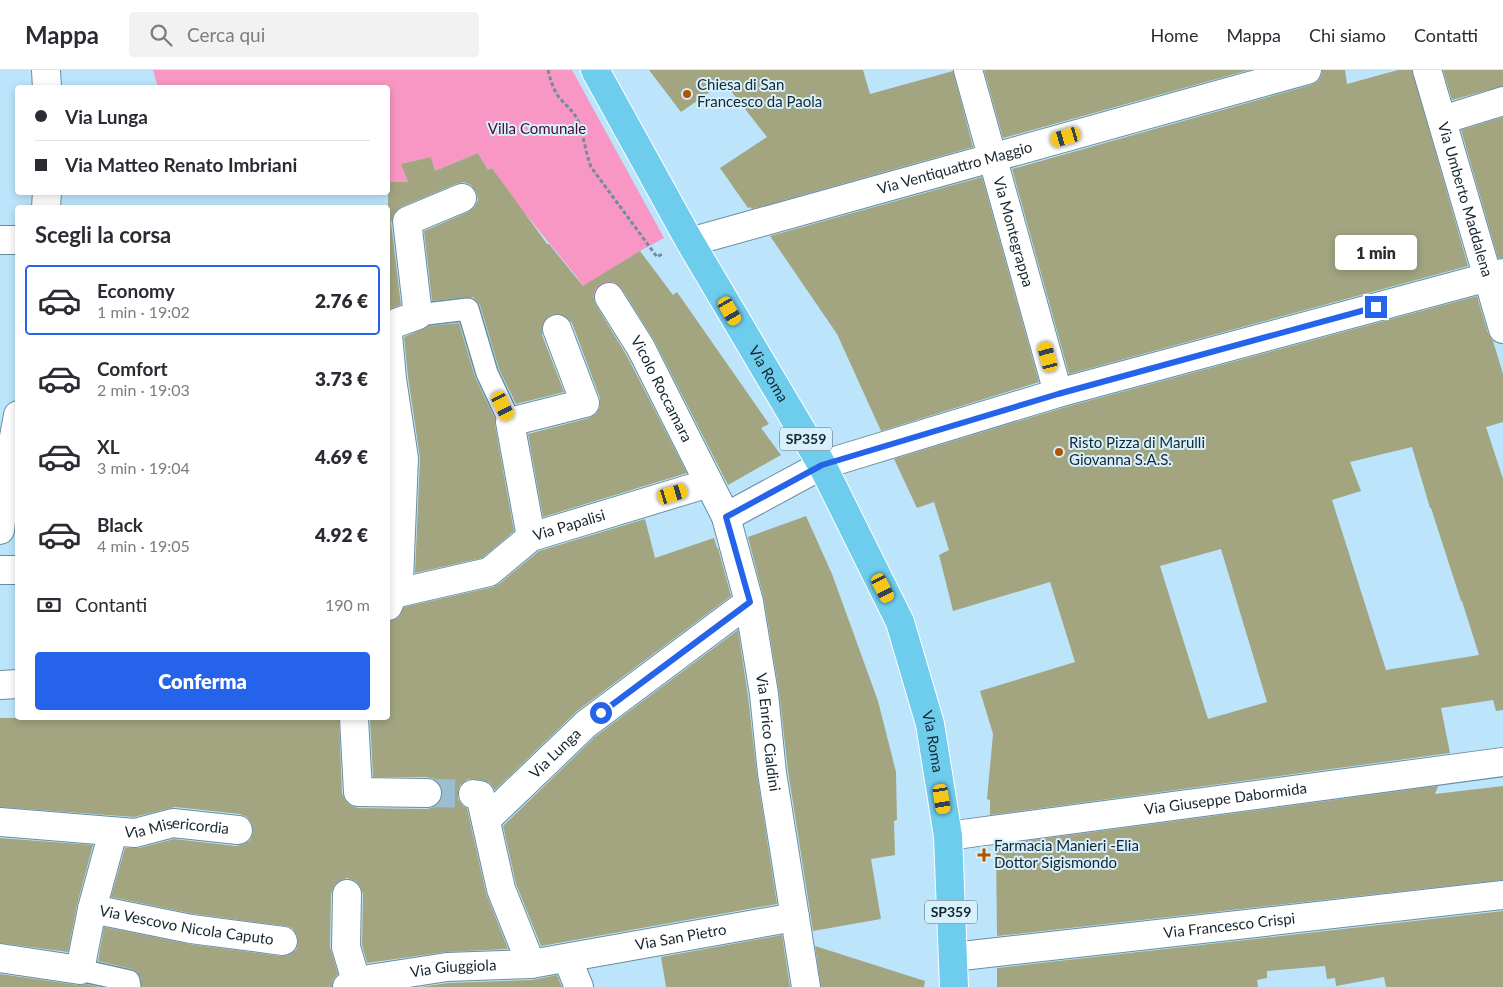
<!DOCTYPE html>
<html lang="it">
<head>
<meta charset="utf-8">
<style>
	:root { --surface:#fff; --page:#f2f2f3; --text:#2b2b33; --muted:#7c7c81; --line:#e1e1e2; --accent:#2563eb }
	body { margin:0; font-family:Lato,sans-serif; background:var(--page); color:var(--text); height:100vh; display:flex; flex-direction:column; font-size:19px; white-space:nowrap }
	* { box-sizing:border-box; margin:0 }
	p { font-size:16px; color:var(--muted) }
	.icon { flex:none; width:28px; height:28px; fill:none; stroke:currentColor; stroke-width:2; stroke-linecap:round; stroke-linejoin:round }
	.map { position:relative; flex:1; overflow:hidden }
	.sheet { position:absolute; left:15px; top:135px; width:375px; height:515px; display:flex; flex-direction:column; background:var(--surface); border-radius:5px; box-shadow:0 2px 8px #0003 }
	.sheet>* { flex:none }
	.guide { position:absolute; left:15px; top:15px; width:375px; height:110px; border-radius:5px; box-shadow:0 2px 8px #0003; display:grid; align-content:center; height:110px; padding:0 20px; background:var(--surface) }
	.end { position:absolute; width:22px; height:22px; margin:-11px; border:6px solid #2563eb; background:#fff; box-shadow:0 0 0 2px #fff }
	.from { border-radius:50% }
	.bubble { position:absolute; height:35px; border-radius:5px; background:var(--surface); box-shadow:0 2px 8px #0003; font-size:16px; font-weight:800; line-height:35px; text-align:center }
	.car { position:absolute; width:15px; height:30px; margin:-15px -8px; border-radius:6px; box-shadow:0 0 4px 1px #0007; background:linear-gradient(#f5c518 24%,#345 0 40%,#f5c518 0 76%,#345 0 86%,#f5c518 0) }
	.guide b { display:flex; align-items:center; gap:18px; height:48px; font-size:19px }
	.guide b+b { border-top:1px solid var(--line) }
	.guide i { width:12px; height:12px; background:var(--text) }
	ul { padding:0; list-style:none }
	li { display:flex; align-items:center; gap:15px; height:70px; margin:0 10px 8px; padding:0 10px; border:2px solid transparent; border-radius:5px }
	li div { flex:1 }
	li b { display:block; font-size:19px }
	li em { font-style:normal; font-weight:800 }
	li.current { border-color:var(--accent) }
	li>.icon { width:45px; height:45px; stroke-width:1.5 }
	h2 { padding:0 20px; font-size:22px; line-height:60px }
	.pay { display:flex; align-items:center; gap:12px; height:55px; padding:0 20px; font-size:19px }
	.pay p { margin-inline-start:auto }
	.action { display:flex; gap:10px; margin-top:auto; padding:10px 20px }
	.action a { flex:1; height:58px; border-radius:5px; background:var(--accent); color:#fff; font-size:20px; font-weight:800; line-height:58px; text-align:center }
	header { display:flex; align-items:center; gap:30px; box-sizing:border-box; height:70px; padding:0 25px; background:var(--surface); border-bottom:1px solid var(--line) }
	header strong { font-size:24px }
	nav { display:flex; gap:28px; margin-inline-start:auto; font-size:18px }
	.search { width:350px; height:45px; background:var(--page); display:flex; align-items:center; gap:12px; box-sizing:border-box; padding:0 18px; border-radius:5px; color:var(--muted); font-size:19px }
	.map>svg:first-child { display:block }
	.green { fill:#f896c4 }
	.building { fill:#a2a580; fill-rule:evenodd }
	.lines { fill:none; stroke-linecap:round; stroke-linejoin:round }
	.street-tunnel { stroke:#9bbfd2; stroke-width:28; stroke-dasharray:28 14; stroke-linecap:butt }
	.lane-casing { stroke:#678da1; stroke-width:24 }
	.street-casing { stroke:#678da1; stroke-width:30 }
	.primary-casing { stroke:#fff; stroke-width:30 }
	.path { stroke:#6f8d9c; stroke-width:3; stroke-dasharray:4 2.5; stroke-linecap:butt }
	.lane { stroke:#fff; stroke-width:21 }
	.street { stroke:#fff; stroke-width:28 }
	.primary { stroke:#6eccec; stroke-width:28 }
	.route { stroke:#2563eb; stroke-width:6 }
	.poi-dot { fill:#b15300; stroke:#d7f0fd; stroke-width:2 }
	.labels { text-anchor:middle; stroke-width:4; stroke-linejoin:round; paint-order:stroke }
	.shield { fill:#d7f0fd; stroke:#50636c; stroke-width:1 }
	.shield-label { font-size:14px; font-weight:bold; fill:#16262e }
	.poi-label { font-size:15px; fill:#16262e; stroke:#d7f0fd; text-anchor:start }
	.park-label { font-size:15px; fill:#4c0930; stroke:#d7f0fd }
	.street-label { font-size:15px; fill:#16262e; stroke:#d7f0fd }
</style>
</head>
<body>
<header>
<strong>Mappa</strong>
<div class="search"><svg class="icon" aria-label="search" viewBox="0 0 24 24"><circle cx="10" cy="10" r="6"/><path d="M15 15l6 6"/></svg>Cerca qui</div>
<nav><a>Home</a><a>Mappa</a><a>Chi siamo</a><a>Contatti</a></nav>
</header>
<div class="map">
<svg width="1503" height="917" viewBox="0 0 1503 917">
	<rect width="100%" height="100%" fill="#bce5fb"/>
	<path class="green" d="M153,0h419l92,168 -24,13 -32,20 14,15 -28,15 -18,-25 -53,-65 -31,-43 -4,2 -10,-17 -43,18 -4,-14 -30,7 7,18h-20v-94l-230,-1z"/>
	<path class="building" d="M649,0h214l7,24 83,-23 20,76 -221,62 -2,-2 -2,1 -28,-40 47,-31 -43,-55 -43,30z
		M984,0h265l-246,68z
		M1322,0h23l2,14 51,-14h14l56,196 -399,108 -57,-205 299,-84 7,-4 4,-7z
		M1443,0h60v16l-51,14z
		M1503,47v141h-5l-37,-128z
		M478,83l10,17 4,-2 55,76h2l34,42 57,-35 33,44 4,-3 92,132 -8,4 20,27 -53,30 -74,-145 -32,-51 -6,-6 -8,-2 -8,3 -5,5 -2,8 3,8 31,51 60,117 -144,44 -15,-83 61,-16 7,-4 4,-7v-9l-28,-75 -6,-6 -7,-3 -8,1 -6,5 -3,7v8l22,57 -48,12 -17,-35 -19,-64 -3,-4 -4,-4h-6l-35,4 -8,-70 44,-19 6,-4 4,-8 -2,-8 -5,-7 -7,-3 -8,2 -55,23 -7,6 -3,10 10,82 -13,5v-128h20l-7,-18 30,-7 4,14z
		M982,107l57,205 -158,49 -44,-97 -67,-98z
		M1477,226l11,37 5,8 10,33v48l-17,5 17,52v231l-7,1 -3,-11 -52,8 9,45 -460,62v-15l-3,-1 6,-65 -13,-43 95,-29 -25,-80 -97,29 -14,-56 10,-5 -15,-48 -17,6 -23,-49 168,-51zM1412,377l18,61h1l30,93h1l17,54 -93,15 -54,-170 29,-9 -11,-29zM1221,479l46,153 -59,17 -48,-153z
		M459,253l16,54 20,42v6l19,106 -32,27 -67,15 5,-115 -12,-81 -4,-40 25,-11z
		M806,446l26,58 46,127 18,71 1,48 -3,1 1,34 -24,4 10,60 -68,12 -25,-160 -9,-80 -15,-92 -16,-62z
		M645,449l10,39 59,-20 3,10h1l13,48 -154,115 -82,79 -5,-7 -8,-3 -14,-1 -8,6 -2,7v7l5,7 4,2 19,85 22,56 -63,3 -78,11 -5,-18 1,-51 -3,-8 -5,-5 -8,-3 -8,3 -5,5 -3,8 -1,53 8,27 -5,6 -1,7h-190l-1,-9 -3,-6 -6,-3 -34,-8 6,-34 85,17 92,12 8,-1 7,-5 2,-7 -1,-8 -5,-7 -7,-2 -91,-12 -83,-17 14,-49h14l35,-9 62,7 8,-2 6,-4 3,-8 -1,-9 -5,-6 -7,-3 -65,-7 -41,10 -134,-10v-89h339l3,75 3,7 5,5 8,3 69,1 7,-2 6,-6 3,-7 -2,-8 -6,-7 -8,-2h-54l-3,-59h18v-97l10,-3 6,-11 89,-20 6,-3 40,-33z
		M738,560l10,66 9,79 20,129 -236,42 -25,-62 -13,-58 93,-90z
		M1438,716l-3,8 68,-8v94l-506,56 -1,-91z
		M0,768l93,7 -16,60 -9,47 -68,-9z
		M1503,841v76h-117l-2,-10 -48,9 -1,-8 -8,1 -2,-13 -58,5v7l-10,2 1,7h-261v-19z
		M782,865l8,52h-124l-5,-30z
		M815,876l110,35 -1,6h-103z
		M0,904l78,11 8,-1 13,3h-99z
		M557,905l5,12h-142l28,-4 84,-3z"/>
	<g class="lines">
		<path class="street-tunnel" d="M427,723l46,1"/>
		<defs>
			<path id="lane" d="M418,245l50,-6 19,64 23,49
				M80,900l49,11 1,6"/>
			<g id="street">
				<path d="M46,0l1,18"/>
				<path id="s1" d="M968,0l90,323"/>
				<path id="s2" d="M1427,0l76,259"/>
				<path d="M1442,50l61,-19"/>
				<path d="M46,138l1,-16"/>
				<path d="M0,170h18"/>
				<path id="s3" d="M690,172l617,-172"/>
				<path id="s4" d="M609,227l32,51 85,169 23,85 15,92 8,79 34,214"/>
				<path d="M388,256l30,-11 -11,-94 55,-23"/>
				<path d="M388,265l4,44 12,79 -5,122 -6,14"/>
				<path d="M726,447l96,-52 236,-72 445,-120"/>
				<path d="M0,460l5,-44 13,-71"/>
				<path d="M531,467l-21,-115 75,-19 -28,-74"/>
				<path d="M0,500h18"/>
				<path id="s5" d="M388,536l5,-12 96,-22 42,-35 178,-54"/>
				<path d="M0,615l18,-1"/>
				<path d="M354,648l4,74 69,1"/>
				<path d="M473,724l7,1 21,94 30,75"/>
				<path id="s6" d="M486,750l100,-96 163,-122"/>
				<path id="s7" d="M0,752l135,11 38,-10 65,7"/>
				<path id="s8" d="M948,766l555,-74"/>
				<path d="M347,824l-1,53 10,34"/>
				<path d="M92,839l21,-77"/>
				<path id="s9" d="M953,887l550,-62"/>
				<path id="s10" d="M0,888l80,12 12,-61 99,20 92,12"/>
				<path d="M567,888l12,29"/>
				<path id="s11" d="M347,917l9,-6 91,-14 84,-3 264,-47"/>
			</g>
			<g id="primary">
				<path id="s12" d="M595,0l95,172 132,223 78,157 30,102 18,112 6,151"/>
			</g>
		</defs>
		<use href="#lane" class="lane-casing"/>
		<use href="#street" class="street-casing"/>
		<use href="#primary" class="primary-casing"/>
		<path class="path" d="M548,0c2,9 5,18 10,26 7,9 15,14 20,25 6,15 7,30 13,46l66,90 5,-3"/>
		<use href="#lane" class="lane"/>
		<use href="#street" class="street"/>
		<use href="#primary" class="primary"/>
	</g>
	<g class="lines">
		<path class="route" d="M601,643l149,-111 -24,-85 96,-52 236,-71 318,-87"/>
	</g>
	<g class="poi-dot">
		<circle cx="687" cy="24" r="5"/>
		<circle cx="1059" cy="382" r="5"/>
		<path d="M981.5 777.5h5v5h5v5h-5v5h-5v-5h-5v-5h5z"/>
	</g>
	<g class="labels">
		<g class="shield">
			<rect x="780" y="357.5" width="52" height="23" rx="4"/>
			<rect x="925" y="830.5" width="52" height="23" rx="4"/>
		</g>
		<g class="shield-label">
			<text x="806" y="374">SP359</text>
			<text x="951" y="847">SP359</text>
		</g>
		<g class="poi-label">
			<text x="697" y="20">Chiesa di San<tspan x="697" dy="17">Francesco da Paola</tspan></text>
			<text x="1069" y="378">Risto Pizza di Marulli<tspan x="1069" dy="17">Giovanna S.A.S.</tspan></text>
			<text x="994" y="781">Farmacia Manieri -Elia<tspan x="994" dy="17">Dottor Sigismondo</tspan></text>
		</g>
		<g class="park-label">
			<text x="537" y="64">Villa Comunale</text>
		</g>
		<g class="street-label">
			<text dy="5" stroke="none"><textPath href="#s3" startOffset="275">Via Ventiquattro Maggio</textPath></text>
			<text dy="5" stroke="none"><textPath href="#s2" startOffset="135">Via Umberto Maddalena</textPath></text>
			<text dy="5" stroke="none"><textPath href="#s1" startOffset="168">Via Montegrappa</textPath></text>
			<text dy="5" stroke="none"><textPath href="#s12" startOffset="350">Via Roma</textPath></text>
			<text dy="5" stroke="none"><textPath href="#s4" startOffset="106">Vicolo Roccamara</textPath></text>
			<text dy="5" stroke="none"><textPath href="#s5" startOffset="206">Via Papalisi</textPath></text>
			<text dy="5" stroke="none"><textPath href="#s4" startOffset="469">Via Enrico Cialdini</textPath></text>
			<text dy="5" stroke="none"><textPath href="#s12" startOffset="755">Via Roma</textPath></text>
			<text dy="5" stroke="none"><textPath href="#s6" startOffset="96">Via Lunga</textPath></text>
			<text dy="5" stroke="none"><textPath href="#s8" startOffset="280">Via Giuseppe Dabormida</textPath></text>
			<text dy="5" stroke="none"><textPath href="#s7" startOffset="178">Via Misericordia</textPath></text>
			<text dy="5" stroke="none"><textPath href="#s10" startOffset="239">Via Vescovo Nicola Caputo</textPath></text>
			<text dy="5" stroke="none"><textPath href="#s9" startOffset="278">Via Francesco Crispi</textPath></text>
			<text dy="5" stroke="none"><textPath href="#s11" startOffset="339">Via San Pietro</textPath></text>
			<text dy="5" stroke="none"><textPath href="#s11" startOffset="109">Via Giuggiola</textPath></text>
		</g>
	</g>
</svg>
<i class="end from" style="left:601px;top:643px"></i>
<i class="end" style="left:1376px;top:237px"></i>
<div class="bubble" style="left:1335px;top:165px;width:82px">1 min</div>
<i class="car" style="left:1066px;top:67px;rotate:254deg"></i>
<i class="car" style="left:730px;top:241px;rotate:150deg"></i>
<i class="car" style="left:1048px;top:287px;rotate:345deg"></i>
<i class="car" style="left:503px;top:336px;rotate:154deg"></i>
<i class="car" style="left:673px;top:424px;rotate:73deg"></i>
<i class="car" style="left:883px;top:518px;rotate:153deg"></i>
<i class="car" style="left:942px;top:729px;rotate:171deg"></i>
<div class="guide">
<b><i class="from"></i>Via Lunga</b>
<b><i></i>Via Matteo Renato Imbriani</b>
</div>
<section class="sheet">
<h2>Scegli la corsa</h2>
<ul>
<li class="current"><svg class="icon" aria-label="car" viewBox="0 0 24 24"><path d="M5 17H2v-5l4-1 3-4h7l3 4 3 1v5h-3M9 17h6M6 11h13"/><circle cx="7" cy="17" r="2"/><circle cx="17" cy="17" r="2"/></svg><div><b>Economy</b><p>1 min · 19:02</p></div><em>2.76 €</em></li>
<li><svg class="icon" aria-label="car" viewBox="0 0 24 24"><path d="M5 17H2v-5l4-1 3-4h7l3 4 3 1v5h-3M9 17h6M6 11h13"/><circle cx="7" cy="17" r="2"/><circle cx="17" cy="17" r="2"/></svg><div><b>Comfort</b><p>2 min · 19:03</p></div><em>3.73 €</em></li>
<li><svg class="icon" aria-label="car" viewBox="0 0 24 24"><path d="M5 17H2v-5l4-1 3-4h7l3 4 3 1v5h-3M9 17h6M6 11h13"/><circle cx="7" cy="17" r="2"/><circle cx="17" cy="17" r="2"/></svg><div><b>XL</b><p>3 min · 19:04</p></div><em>4.69 €</em></li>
<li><svg class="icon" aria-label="car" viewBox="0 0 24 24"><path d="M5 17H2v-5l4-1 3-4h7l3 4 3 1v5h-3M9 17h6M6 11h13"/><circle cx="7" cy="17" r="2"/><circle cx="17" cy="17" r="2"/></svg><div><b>Black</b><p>4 min · 19:05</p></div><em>4.92 €</em></li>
</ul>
<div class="pay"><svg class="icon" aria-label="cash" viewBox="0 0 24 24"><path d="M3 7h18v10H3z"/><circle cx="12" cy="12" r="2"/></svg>Contanti<p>190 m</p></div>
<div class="action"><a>Conferma</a></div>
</section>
</div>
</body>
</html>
